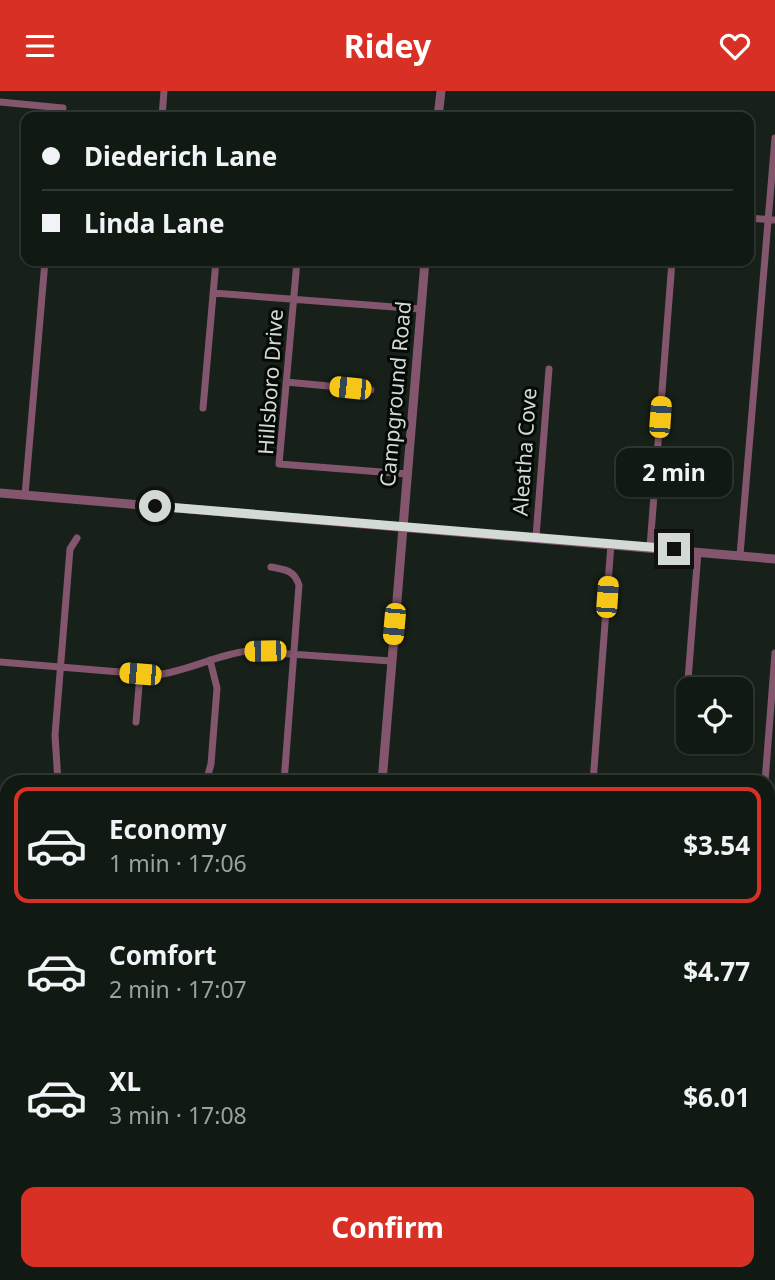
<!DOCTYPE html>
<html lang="en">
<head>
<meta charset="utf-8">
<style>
	:root { --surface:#111913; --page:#1a221c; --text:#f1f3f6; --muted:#9ca0a0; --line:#303833; --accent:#d93025 }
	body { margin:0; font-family:"Noto Sans",sans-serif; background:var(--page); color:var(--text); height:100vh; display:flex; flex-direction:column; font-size:26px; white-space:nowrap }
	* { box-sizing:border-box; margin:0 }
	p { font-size:23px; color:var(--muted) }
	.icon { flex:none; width:38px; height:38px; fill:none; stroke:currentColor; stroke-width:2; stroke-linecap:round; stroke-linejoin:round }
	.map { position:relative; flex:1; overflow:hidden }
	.sheet { position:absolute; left:0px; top:684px; width:775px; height:506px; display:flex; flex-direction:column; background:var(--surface); border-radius:21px 21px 0 0; box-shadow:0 2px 5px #0004,0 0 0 2px var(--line) }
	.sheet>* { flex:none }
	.guide { position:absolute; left:21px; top:21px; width:733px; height:154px; border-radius:14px; box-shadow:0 2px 5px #0004,0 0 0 2px var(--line); display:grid; align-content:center; height:154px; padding:0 21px; background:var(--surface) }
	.controls { position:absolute; left:676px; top:586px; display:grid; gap:14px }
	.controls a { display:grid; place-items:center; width:77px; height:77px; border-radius:14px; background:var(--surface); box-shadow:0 2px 5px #0004,0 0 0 2px var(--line); font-size:35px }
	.end { position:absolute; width:32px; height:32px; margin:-16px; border:9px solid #d3dad4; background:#111; box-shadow:0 0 0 4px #111 }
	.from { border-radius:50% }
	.bubble { position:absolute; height:49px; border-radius:14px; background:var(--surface); box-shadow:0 2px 5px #0004,0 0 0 2px var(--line); font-size:23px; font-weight:700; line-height:49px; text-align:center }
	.car { position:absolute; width:21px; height:42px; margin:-21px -10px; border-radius:9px; box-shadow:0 0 5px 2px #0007; background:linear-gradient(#f5c518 24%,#345 0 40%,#f5c518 0 76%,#345 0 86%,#f5c518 0) }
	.guide b { display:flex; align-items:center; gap:24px; height:66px; font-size:26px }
	.guide b+b { border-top:2px solid var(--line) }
	.guide i { width:18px; height:18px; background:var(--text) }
	ul { padding:12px 0 0; list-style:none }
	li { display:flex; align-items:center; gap:21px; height:116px; margin:0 14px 10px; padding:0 7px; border:4px solid transparent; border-radius:14px }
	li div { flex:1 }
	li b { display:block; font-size:26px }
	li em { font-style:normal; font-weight:700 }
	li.current { border-color:var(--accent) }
	li>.icon { width:63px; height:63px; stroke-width:1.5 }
	.cta { display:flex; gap:14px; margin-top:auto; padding:14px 21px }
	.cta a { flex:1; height:80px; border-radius:14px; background:var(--accent); color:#fff; font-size:28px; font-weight:700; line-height:80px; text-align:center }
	header { display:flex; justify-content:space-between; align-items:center; height:91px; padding:0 21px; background:var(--accent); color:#fff; font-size:32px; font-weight:700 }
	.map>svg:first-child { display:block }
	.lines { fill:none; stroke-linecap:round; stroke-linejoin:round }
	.minor { stroke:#83566d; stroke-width:7 }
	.tertiary { stroke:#83566d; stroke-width:9 }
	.route { stroke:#d3dad4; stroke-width:9 }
	.labels { text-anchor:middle; stroke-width:6; stroke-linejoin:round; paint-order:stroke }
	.street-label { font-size:21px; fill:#d3dad4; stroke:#060a06 }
</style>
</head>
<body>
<header><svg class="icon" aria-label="menu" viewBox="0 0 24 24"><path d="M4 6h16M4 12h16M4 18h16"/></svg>Ridey<svg class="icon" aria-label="heart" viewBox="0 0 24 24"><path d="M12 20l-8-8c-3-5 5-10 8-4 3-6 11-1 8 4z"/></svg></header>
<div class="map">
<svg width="775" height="1189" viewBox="0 0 775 1189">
	<rect width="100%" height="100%" fill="#172119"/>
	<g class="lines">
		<path class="minor" d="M164,0l-2,26h7
			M0,11l63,6
			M749,127l26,2
			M297,170l-18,203 128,10
			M213,202l207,16
			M286,291l85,8
			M203,317l13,-147
			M25,404l20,-234
			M536,446l13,-168
			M650,456l22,-286
			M740,464l35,-417
			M271,476c15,3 23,3 28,18l-15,197
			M0,571l156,13c32,-4 60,-20 91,-24l144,10
			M136,631l4,-48
			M684,640l14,-179
			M58,691l-3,-47 15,-186 7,-11
			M206,691l5,-18 6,-76 -7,-28
			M593,691l18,-238
			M765,691l10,-129
			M0,767l7,1
			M768,767l7,1
			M768,917l7,-3
			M768,1020l7,-4
			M768,1106h7
			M10,1189v-6
			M217,1189l1,-6
			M297,1189v-6"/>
		<path class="tertiary" d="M438,26l3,-26
			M0,402l775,66
			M382,691l43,-521
			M0,1081l7,1
			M345,1189l1,-6"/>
	</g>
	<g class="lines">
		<path class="route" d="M155,415l519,43"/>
	</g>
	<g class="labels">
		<g class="street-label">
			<text transform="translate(271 291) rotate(-86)" y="7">Hillsboro Drive</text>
			<text transform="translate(396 303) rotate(-85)" y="7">Campground Road</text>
			<text transform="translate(525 361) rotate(-86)" y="7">Aleatha Cove</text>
		</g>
	</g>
</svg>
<div class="controls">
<a><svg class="icon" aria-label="locate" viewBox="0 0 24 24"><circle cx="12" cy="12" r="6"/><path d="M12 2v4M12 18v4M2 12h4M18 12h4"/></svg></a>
</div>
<i class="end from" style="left:155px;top:415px"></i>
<i class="end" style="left:674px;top:458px"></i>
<div class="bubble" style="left:616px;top:357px;width:116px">2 min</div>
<i class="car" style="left:350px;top:297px;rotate:276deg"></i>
<i class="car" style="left:660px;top:326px;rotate:4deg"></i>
<i class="car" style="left:607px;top:506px;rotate:4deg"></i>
<i class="car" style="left:394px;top:533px;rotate:185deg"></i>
<i class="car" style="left:265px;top:560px;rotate:269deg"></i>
<i class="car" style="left:140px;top:583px;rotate:275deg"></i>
<div class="guide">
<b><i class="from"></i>Diederich Lane</b>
<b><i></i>Linda Lane</b>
</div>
<section class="sheet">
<ul>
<li class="current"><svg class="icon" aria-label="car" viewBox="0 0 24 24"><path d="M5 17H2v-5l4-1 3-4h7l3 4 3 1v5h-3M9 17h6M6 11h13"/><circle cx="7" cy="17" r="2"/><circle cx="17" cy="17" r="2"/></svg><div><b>Economy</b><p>1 min · 17:06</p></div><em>$3.54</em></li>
<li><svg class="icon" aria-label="car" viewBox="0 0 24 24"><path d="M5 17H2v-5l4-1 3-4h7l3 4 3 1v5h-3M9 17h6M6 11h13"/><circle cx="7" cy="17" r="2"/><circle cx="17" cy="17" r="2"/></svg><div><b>Comfort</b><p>2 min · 17:07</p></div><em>$4.77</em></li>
<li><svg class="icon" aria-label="car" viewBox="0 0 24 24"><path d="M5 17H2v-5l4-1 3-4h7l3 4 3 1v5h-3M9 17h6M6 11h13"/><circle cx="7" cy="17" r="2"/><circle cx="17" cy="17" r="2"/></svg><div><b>XL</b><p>3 min · 17:08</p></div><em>$6.01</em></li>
</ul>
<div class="cta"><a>Confirm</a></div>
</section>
</div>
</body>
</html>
